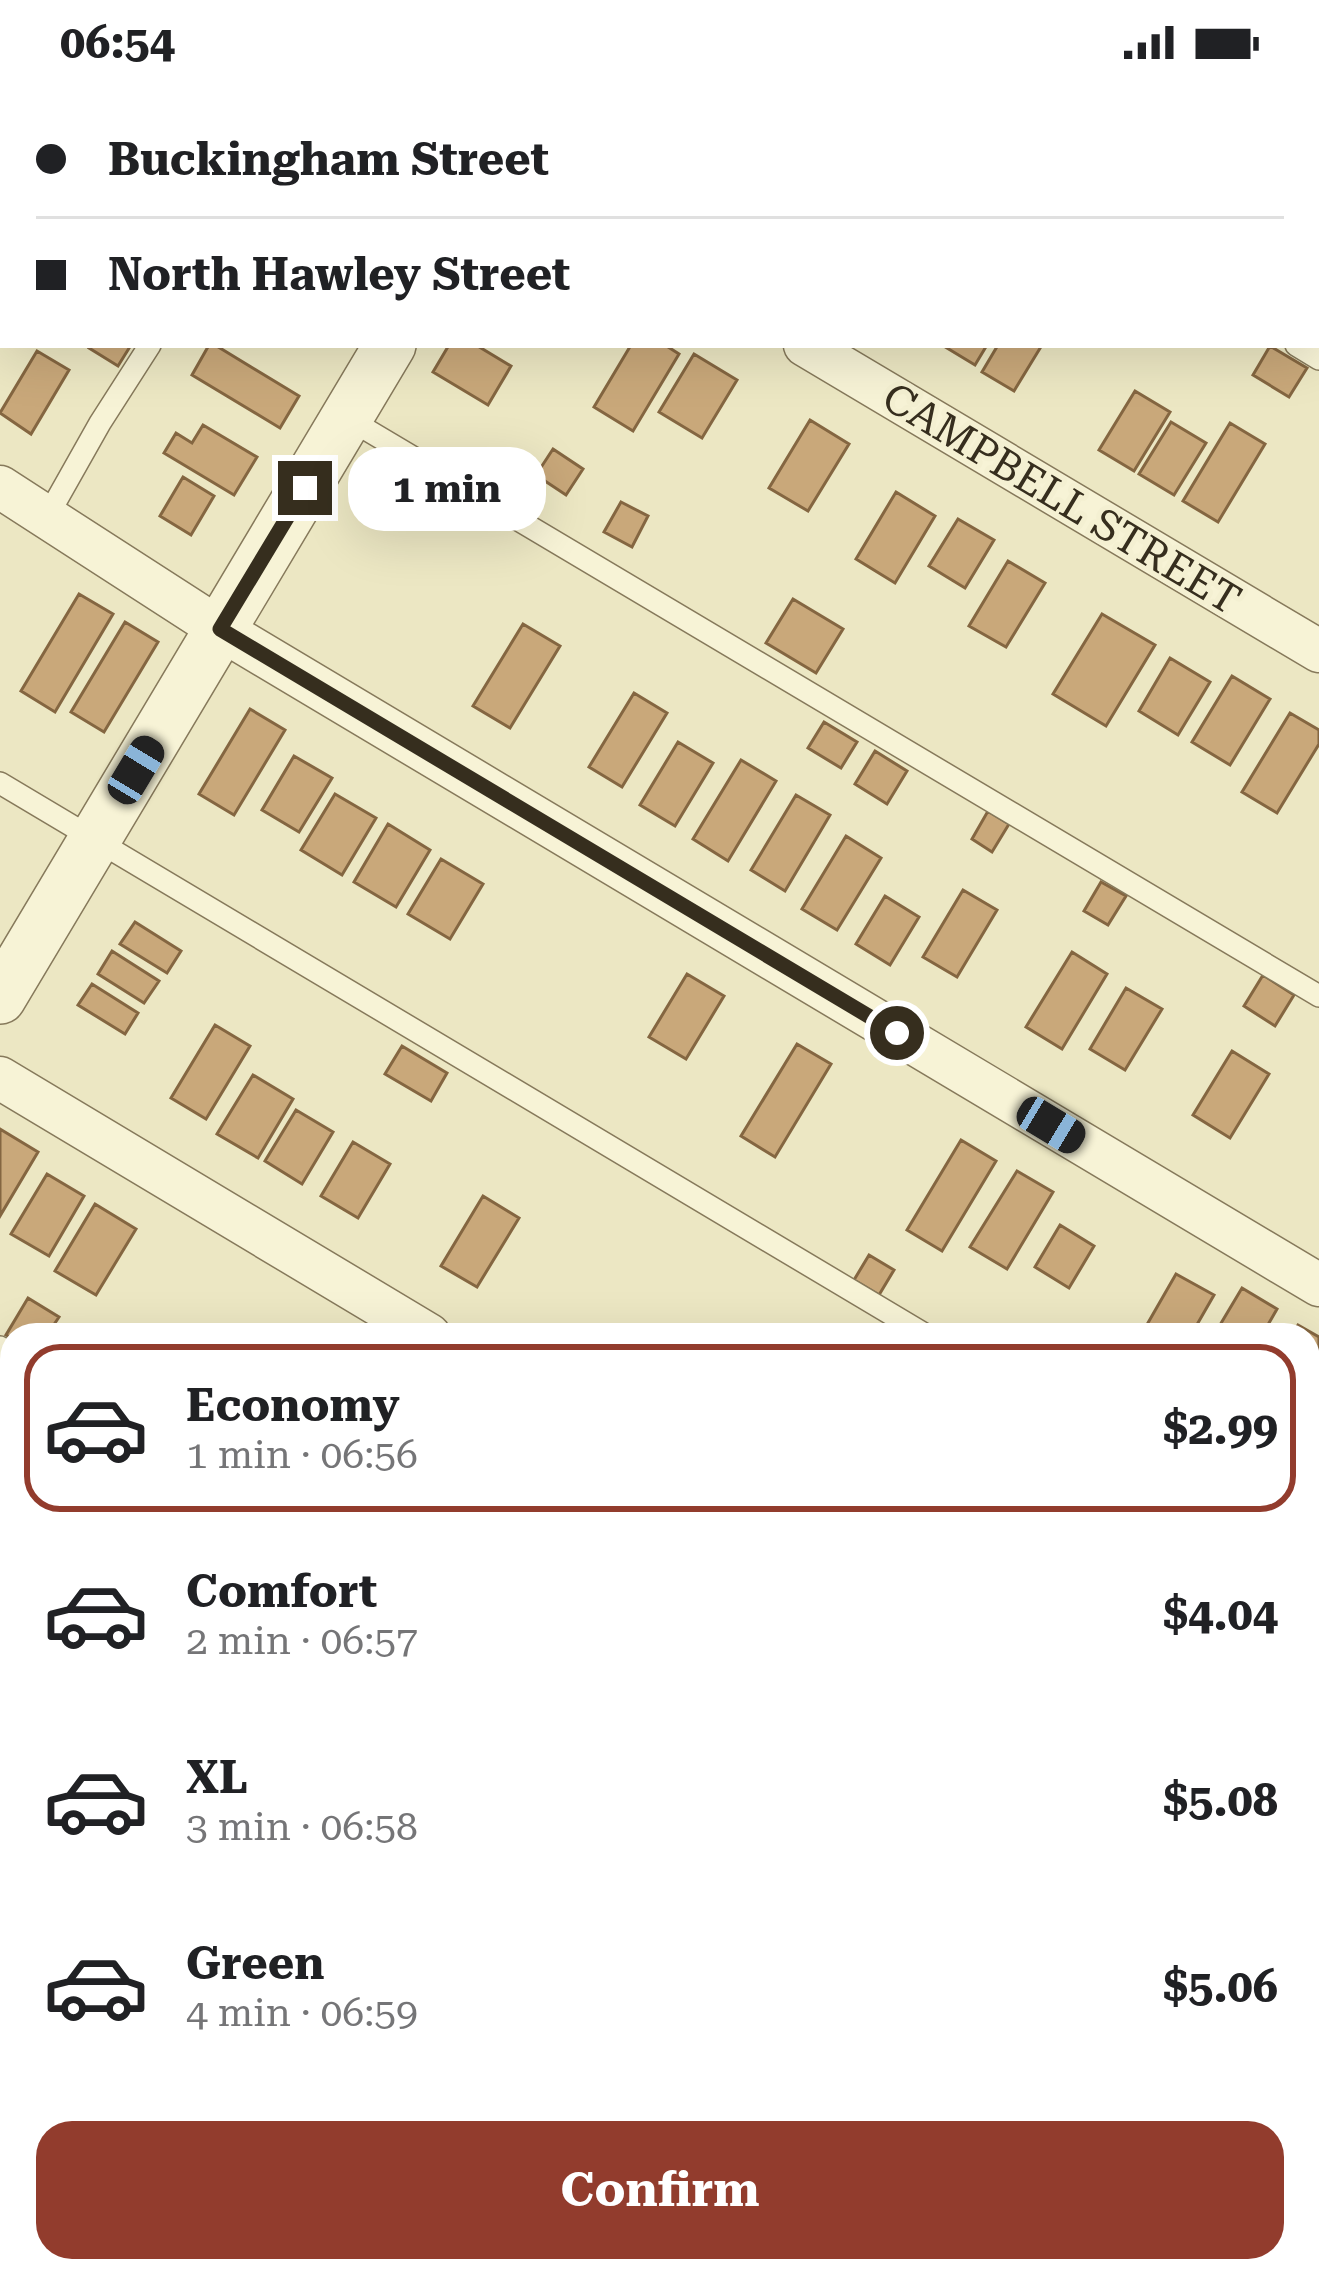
<!DOCTYPE html>
<html lang="en">
<head>
<meta charset="utf-8">
<style>
	:root { --surface:#fff; --page:#f2f2f2; --text:#202124; --muted:#757577; --line:#e0e0e0; --accent:#923c2d }
	body { margin:0; font-family:"Roboto Serif",serif; background:var(--page); color:var(--text); height:100vh; display:flex; flex-direction:column; font-size:45px; white-space:nowrap }
	* { box-sizing:border-box; margin:0 }
	p { font-size:39px; color:var(--muted) }
	.icon { flex:none; width:66px; height:66px; fill:none; stroke:currentColor; stroke-width:2; stroke-linecap:round; stroke-linejoin:round }
	.map { position:relative; flex:1; overflow:hidden }
	.details { position:absolute; left:0px; top:1239px; width:1320px; height:960px; display:flex; flex-direction:column; background:var(--surface); border-radius:36px 36px 0 0; box-shadow:0 12px 48px #0002 }
	.details>* { flex:none }
	.banner { position:absolute; left:0px; top:0px; width:1320px; height:264px; box-shadow:0 12px 48px #0002; display:grid; align-content:center; height:264px; padding:0 36px; background:var(--surface) }
	.end { position:absolute; width:54px; height:54px; margin:-27px; border:15px solid #362e1e; background:#fff; box-shadow:0 0 0 6px #fff }
	.from { border-radius:50% }
	.bubble { position:absolute; height:84px; border-radius:36px; background:var(--surface); box-shadow:0 12px 48px #0002; font-size:39px; font-weight:700; line-height:84px; text-align:center }
	.car { position:absolute; width:36px; height:72px; margin:-36px -18px; border-radius:15px; box-shadow:0 0 9px 3px #0007; background:linear-gradient(#222 24%,#8ab4d8 0 40%,#222 0 76%,#8ab4d8 0 86%,#222 0) }
	.banner b { display:flex; align-items:center; gap:42px; height:114px; font-size:45px }
	.banner b+b { border-top:3px solid var(--line) }
	.banner i { width:30px; height:30px; background:var(--text) }
	ul { padding:21px 0 0; list-style:none }
	li { display:flex; align-items:center; gap:36px; height:168px; margin:0 24px 18px; padding:0 12px; border:6px solid transparent; border-radius:36px }
	li div { flex:1 }
	li b { display:block; font-size:45px }
	li em { font-style:normal; font-weight:700 }
	li.selected { border-color:var(--accent) }
	li>.icon { width:108px; height:108px; stroke-width:1.5 }
	.action { display:flex; gap:24px; margin-top:auto; padding:24px 36px }
	.action a { flex:1; height:138px; border-radius:36px; background:var(--accent); color:#fff; font-size:48px; font-weight:700; line-height:138px; text-align:center }
	.status { display:flex; justify-content:space-between; align-items:center; height:84px; padding:0 60px; background:var(--surface); direction:ltr }
	.status svg { height:33px; fill:currentColor }
	.map>svg:first-child { display:block }
	.building { fill:#c9a87a; stroke:#846641; stroke-width:3 }
	.lines { fill:none; stroke-linecap:round; stroke-linejoin:round }
	.service-casing { stroke:#86795b; stroke-width:24 }
	.minor-casing { stroke:#86795b; stroke-width:45 }
	.tertiary-casing { stroke:#86795b; stroke-width:54 }
	.service { stroke:#f7f3d6; stroke-width:21 }
	.minor { stroke:#f7f3d6; stroke-width:42 }
	.tertiary { stroke:#f7f3d6; stroke-width:51 }
	.route { stroke:#362e1e; stroke-width:15 }
	.labels { text-anchor:middle; stroke-width:10; stroke-linejoin:round; paint-order:stroke }
	.street-label { font-size:42px; fill:#362e1e; stroke:#f4f0d2 }
</style>
</head>
<body>
<div class="status"><b>06:54</b><svg viewBox="0 0 49 12"><path d="M0 12V9h3v3zM5 12V6h3v6zM10 12V3h3v9zM15 12V0h3v12zM26 1h20v11H26zM47 4h2v5h-2z"/></svg></div>
<div class="map">
<svg width="1319" height="2199" viewBox="0 0 1319 2199">
	<rect width="100%" height="100%" fill="#ece7c3"/>
	<path class="building" d="M91,261h40l-13,21 -29,-18z
		M209,261h6l84,51 -19,32 -88,-53z
		M449,261h27l35,21 -23,39 -55,-33z
		M631,261h34l14,9 -46,77 -39,-24z
		M942,261h45l-12,20z
		M998,261h44l-28,46 -32,-19z
		M1270,262l37,22 -18,29 -36,-22z
		M37,267l32,19 -38,64 -31,-21z
		M694,270l43,26 -35,58 -43,-26z
		M1135,307l35,21 -36,59 -35,-21z
		M810,336l39,24 -41,67 -39,-23z
		M1171,338l35,21 -32,52 -35,-21z
		M1230,339l35,21 -47,78 -35,-21z
		M203,341l54,32 -23,38 -70,-42 12,-20 16,10z
		M553,365l30,20 -17,26 -30,-20z
		M183,393l31,19 -23,39 -31,-19z
		M896,408l39,24 -40,67 -39,-24z
		M621,418l27,14 -16,31 -28,-15z
		M958,435l36,21 -29,48 -36,-22z
		M1008,477l37,22 -39,64 -37,-21z
		M79,510l34,20 -58,98 -34,-21z
		M793,515l50,30 -27,44 -50,-30z
		M1102,530l53,31 -49,81 -53,-32z
		M125,538l33,20 -54,90 -33,-20z
		M523,540l37,22 -50,82 -37,-22z
		M1170,574l40,24 -32,53 -39,-24z
		M1232,592l38,23 -40,66 -38,-23z
		M634,609l33,20 -45,74 -33,-20z
		M250,625l35,21 -51,85 -35,-21z
		M1290,629l29,17v14l-42,69 -35,-21z
		M824,638l33,20 -16,26 -33,-20z
		M678,658l35,21 -38,63 -35,-21z
		M875,667l32,20 -20,33 -32,-20z
		M294,672l38,22 -33,54 -37,-22z
		M741,676l35,21 -48,80 -35,-22z
		M335,710l41,24 -34,57 -41,-25z
		M796,711l34,20 -45,76 -34,-21z
		M988,727l21,13 -17,28 -20,-13z
		M388,740l42,26 -34,57 -42,-25z
		M846,752l35,22 -44,72 -35,-21z
		M441,775l42,25 -33,55 -42,-25z
		M1101,798l25,14 -18,29 -24,-14z
		M963,806l34,20 -40,67 -34,-20z
		M885,812l34,21 -29,48 -34,-21z
		M135,838l46,29 -14,22 -47,-29z
		M112,867l47,30 -15,22 -46,-29z
		M1072,868l35,22 -45,75 -36,-22z
		M687,890l37,22 -38,63 -37,-22z
		M1263,891l31,20 -19,31 -31,-20z
		M92,900l46,29 -13,21 -47,-29z
		M1126,904l36,21 -37,61 -35,-21z
		M215,941l35,21 -44,73 -35,-21z
		M797,960l34,20 -56,93 -34,-21z
		M402,962l45,27 -16,28 -46,-27z
		M1232,967l37,23 -39,64 -37,-23z
		M253,991l40,24 -35,59 -41,-24z
		M296,1026l37,22 -31,52 -37,-23z
		M0,1045l38,23 -38,64z
		M961,1056l35,21 -54,90 -35,-21z
		M353,1058l37,22 -32,54 -37,-22z
		M1017,1087l36,21 -46,77 -37,-22z
		M47,1090l37,22 -35,60 -38,-22z
		M483,1112l36,22 -42,69 -36,-21z
		M95,1120l41,25 -40,66 -41,-24z
		M1060,1141l34,21 -25,42 -34,-21z
		M869,1171l25,15 -15,25 -25,-15z
		M1176,1190l38,21 -23,40h-50z
		M1242,1204l35,21 -15,26h-48z
		M28,1214l31,19 -12,18h-35v3l-6,-3z
		M1298,1241l21,12v29l-11,19v-50h-16z
		M1319,1323v46l-11,-7v-21z
		M12,1396v71l-12,-7v-44z
		M1308,1623l11,7v21l-11,18z
		M12,1634v76l-12,-7v-49z
		M2,1758l10,7v48l-12,-7z
		M1310,1842l9,5v57l-11,19z
		M12,2027v39l-12,-7v-12z
		M215,2187h39l-8,12h-11z
		M290,2187h45l-7,12h-45z
		M950,2187h45l2,1 -6,11h-48z"/>
	<g class="lines">
		<defs>
			<path id="service" d="M858,0l6,3
				M318,3l2,-3
				M1296,261l23,14
				M347,334l972,578
				M47,433l53,-94 50,-78
				M0,699l926,552
				M0,1263l12,7
				M1308,1478l11,7
				M0,1820l12,7
				M1308,2043l11,6
				M617,2187l20,12"/>
			<path id="minor" d="M77,3l2,-3
				M0,126l3,-5
				M805,261l514,306
				M0,403l220,142 1099,656
				M0,994l429,257
				M0,1537l12,7
				M1308,1773l11,7
				M1091,2187l20,12"/>
			<path id="tertiary" d="M545,3l1,-3
				M0,914l390,-653
				M0,2127l12,8
				M99,2187l20,12"/>
		</defs>
		<use href="#service" class="service-casing"/>
		<use href="#minor" class="minor-casing"/>
		<use href="#tertiary" class="tertiary-casing"/>
		<use href="#service" class="service"/>
		<use href="#minor" class="minor"/>
		<use href="#tertiary" class="tertiary"/>
	</g>
	<g class="lines">
		<path class="route" d="M305,404l-85,141 677,404"/>
	</g>
	<g class="labels">
		<g class="street-label">
			<text transform="translate(1062 414) rotate(31)" y="15">CAMPBELL STREET</text>
		</g>
	</g>
</svg>
<i class="end from" style="left:897px;top:949px"></i>
<i class="end" style="left:305px;top:404px"></i>
<div class="bubble" style="left:348px;top:363px;width:198px">1 min</div>
<i class="car" style="left:136px;top:686px;rotate:31deg"></i>
<i class="car" style="left:1051px;top:1041px;rotate:121deg"></i>
<div class="banner">
<b><i class="from"></i>Buckingham Street</b>
<b><i></i>North Hawley Street</b>
</div>
<section class="details">
<ul>
<li class="selected"><svg class="icon" aria-label="car" viewBox="0 0 24 24"><path d="M5 17H2v-5l4-1 3-4h7l3 4 3 1v5h-3M9 17h6M6 11h13"/><circle cx="7" cy="17" r="2"/><circle cx="17" cy="17" r="2"/></svg><div><b>Economy</b><p>1 min · 06:56</p></div><em>$2.99</em></li>
<li><svg class="icon" aria-label="car" viewBox="0 0 24 24"><path d="M5 17H2v-5l4-1 3-4h7l3 4 3 1v5h-3M9 17h6M6 11h13"/><circle cx="7" cy="17" r="2"/><circle cx="17" cy="17" r="2"/></svg><div><b>Comfort</b><p>2 min · 06:57</p></div><em>$4.04</em></li>
<li><svg class="icon" aria-label="car" viewBox="0 0 24 24"><path d="M5 17H2v-5l4-1 3-4h7l3 4 3 1v5h-3M9 17h6M6 11h13"/><circle cx="7" cy="17" r="2"/><circle cx="17" cy="17" r="2"/></svg><div><b>XL</b><p>3 min · 06:58</p></div><em>$5.08</em></li>
<li><svg class="icon" aria-label="car" viewBox="0 0 24 24"><path d="M5 17H2v-5l4-1 3-4h7l3 4 3 1v5h-3M9 17h6M6 11h13"/><circle cx="7" cy="17" r="2"/><circle cx="17" cy="17" r="2"/></svg><div><b>Green</b><p>4 min · 06:59</p></div><em>$5.06</em></li>
</ul>
<div class="action"><a>Confirm</a></div>
</section>
</div>
</body>
</html>
